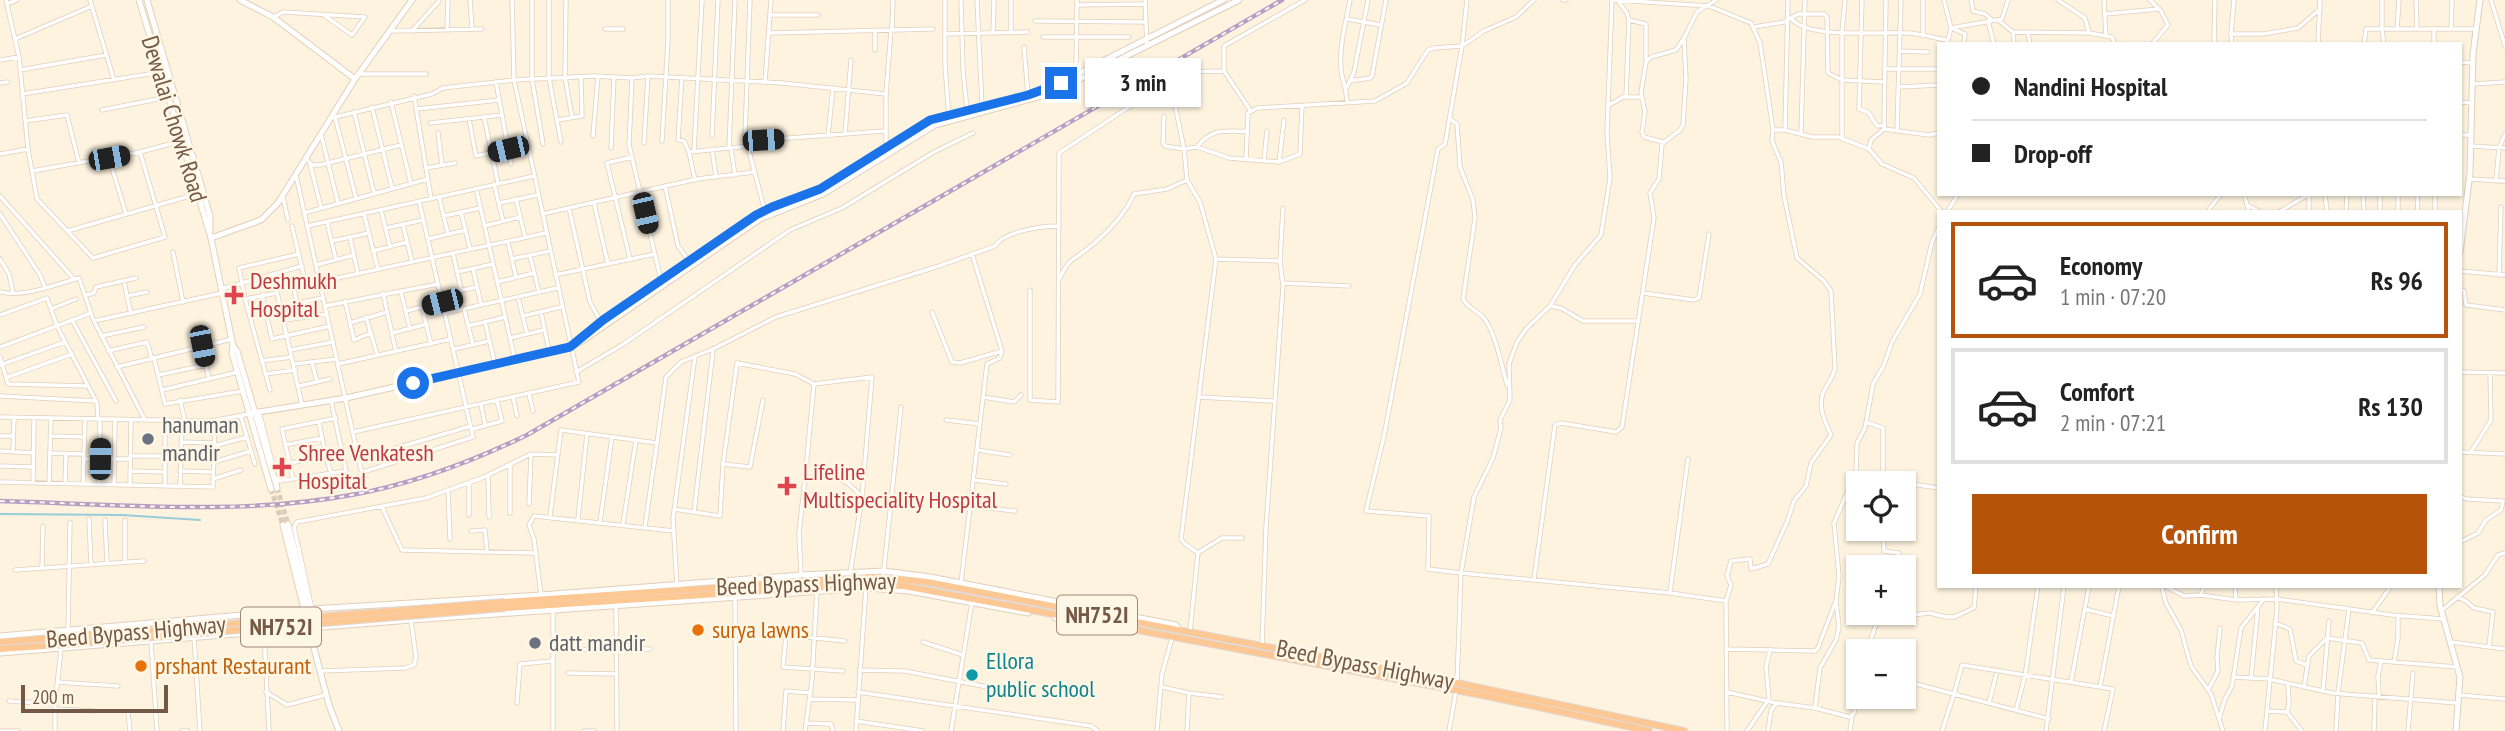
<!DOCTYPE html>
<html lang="en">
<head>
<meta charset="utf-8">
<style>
	:root { --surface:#fff; --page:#f2f2f2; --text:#222; --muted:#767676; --line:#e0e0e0; --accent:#b45309 }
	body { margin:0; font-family:"PT Sans Narrow",sans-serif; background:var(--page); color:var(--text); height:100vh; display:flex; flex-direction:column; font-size:26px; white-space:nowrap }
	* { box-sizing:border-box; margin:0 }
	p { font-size:23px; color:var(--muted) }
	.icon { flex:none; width:38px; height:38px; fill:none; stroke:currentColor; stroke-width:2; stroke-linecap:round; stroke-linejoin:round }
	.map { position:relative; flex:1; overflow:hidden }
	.side { position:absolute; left:1937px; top:210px; width:525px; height:378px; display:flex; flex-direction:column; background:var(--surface); border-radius:0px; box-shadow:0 2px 5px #0004 }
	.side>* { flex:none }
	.banner { position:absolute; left:1937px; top:42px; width:525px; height:154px; border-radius:0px; box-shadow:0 2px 5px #0004; display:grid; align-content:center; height:154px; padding:0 35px; background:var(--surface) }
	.fabs { position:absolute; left:1846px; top:471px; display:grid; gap:14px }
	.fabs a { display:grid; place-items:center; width:70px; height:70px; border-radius:0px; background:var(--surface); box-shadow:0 2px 5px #0004; font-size:35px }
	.scale { position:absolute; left:21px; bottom:18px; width:147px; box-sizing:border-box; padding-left:7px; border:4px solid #745946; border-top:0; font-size:19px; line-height:24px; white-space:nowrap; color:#745946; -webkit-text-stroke:5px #fff7e6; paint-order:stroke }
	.end { position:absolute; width:32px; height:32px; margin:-16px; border:9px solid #1a73e8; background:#fff; box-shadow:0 0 0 4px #fff }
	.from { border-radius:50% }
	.bubble { position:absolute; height:49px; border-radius:0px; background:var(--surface); box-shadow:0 2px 5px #0004; font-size:23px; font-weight:700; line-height:49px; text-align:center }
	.car { position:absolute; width:21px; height:42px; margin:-21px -10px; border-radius:9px; box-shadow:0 0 5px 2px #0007; background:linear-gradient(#222 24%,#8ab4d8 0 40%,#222 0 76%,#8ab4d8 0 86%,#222 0) }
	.banner b { display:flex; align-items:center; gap:24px; height:66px; font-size:26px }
	.banner b+b { border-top:2px solid var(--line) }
	.banner i { width:18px; height:18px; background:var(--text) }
	ul { padding:12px 0 0; list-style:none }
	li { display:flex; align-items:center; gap:21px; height:116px; margin:0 14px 10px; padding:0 21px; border:4px solid var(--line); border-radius:0px }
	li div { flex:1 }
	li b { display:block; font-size:26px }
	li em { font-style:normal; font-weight:700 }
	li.on { border-color:var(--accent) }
	li>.icon { width:63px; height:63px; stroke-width:1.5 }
	.action { display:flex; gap:14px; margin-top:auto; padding:14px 35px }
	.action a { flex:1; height:80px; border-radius:0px; background:var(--accent); color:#fff; font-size:28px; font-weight:700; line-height:80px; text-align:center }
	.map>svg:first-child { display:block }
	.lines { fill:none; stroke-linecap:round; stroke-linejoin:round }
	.stream { stroke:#99ccd9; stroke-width:2 }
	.secondary-tunnel { stroke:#dbccb9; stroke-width:5; stroke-dasharray:5 2.5; stroke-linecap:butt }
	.minor-casing { stroke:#e1cfbb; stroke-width:5 }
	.tertiary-casing { stroke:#e1cfbb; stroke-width:7 }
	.secondary-casing { stroke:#e7d1b9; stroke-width:7 }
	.trunk-casing { stroke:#e0dad6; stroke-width:8 }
	.minor { stroke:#fff; stroke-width:3.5 }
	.tertiary { stroke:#fff; stroke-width:5 }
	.secondary { stroke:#fff; stroke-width:5 }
	.trunk { stroke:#fdc894; stroke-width:6 }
	.rail-casing { stroke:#b69ec6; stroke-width:4.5 }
	.rail { stroke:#fff7e6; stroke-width:2; stroke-dasharray:5; stroke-linecap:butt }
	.trunk-bridge-casing { stroke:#e0dad6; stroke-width:8; stroke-linecap:butt }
	.trunk-bridge { stroke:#fdc894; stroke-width:6 }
	.route { stroke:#1a73e8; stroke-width:9 }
	.health-dot { fill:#e0444e; stroke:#fff7e6; stroke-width:2.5 }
	.worship-dot { fill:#6b7280; stroke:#fff7e6; stroke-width:2.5 }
	.food-dot { fill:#e8710a; stroke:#fff7e6; stroke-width:2.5 }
	.culture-dot { fill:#0f9aa8; stroke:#fff7e6; stroke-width:2.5 }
	.labels { text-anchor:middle; stroke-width:5; stroke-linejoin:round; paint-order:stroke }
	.shield { fill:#fff7e6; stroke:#9e8876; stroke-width:2 }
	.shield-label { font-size:23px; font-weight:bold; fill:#745946 }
	.street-label { font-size:24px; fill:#745946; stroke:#fff7e6 }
	.health-label { font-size:24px; fill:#be3a42; stroke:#fff7e6; text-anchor:start }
	.worship-label { font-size:24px; fill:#5b616d; stroke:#fff7e6; text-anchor:start }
	.food-label { font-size:24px; fill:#c56008; stroke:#fff7e6; text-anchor:start }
	.culture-label { font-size:24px; fill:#0d838f; stroke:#fff7e6; text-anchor:start }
</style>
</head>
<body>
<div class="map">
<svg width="2505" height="731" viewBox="0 0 2505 731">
	<rect width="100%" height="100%" fill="#fdf3df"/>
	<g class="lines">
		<path class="stream" d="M0,514l122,1 78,5"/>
		<path class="secondary-tunnel" d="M277,488l11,36
			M271,489l12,36"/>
		<defs>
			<path id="minor" d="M6,0l13,57 9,92 9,50 56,59 72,-21 -25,-85
				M90,0l24,80
				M470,0l2,29
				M532,0v79l11,65
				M549,0v78l12,64
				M566,0l-1,77 7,40
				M750,0l-5,136 20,75
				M945,0v65l4,52
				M961,0l2,70 4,40
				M977,0l5,106
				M1011,0v33
				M1145,0l2,46
				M1563,0h3
				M1612,0l-5,132 3,46 -9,57 -26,30 -25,41 -24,23 -9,13 -8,22 1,36 -10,20 1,8 -8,30 -19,39 -13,76 209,20 56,8 1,130
				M1615,0l94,6 42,17 9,20 13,86
				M1862,0l-3,109 9,3 9,14 8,-1
				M1886,0l-2,129 -13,11 -2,9 13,15 32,14 28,34
				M1923,0v36
				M1944,0l7,28 14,6 -1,10
				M1971,0l2,11 12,3 7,6
				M2058,0l27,18 4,15
				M2104,0l2,36
				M2150,0l11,11 7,14 -16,19
				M2234,0l-3,34h32l35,-6 22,-19
				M2416,0l1,29
				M2491,0l14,46
				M1618,1l9,12 2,7 -3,77
				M7,4l10,-4
				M1077,5l68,-1
				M2105,14l54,-5
				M770,15h48
				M325,16l27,19 13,-18
				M274,17l9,-5 82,5
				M1791,18c15,22 92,13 118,15 13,1 26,5 38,7
				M1347,19l34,6
				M1629,20l17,4v36
				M1998,20l15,12 76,1 23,4 3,7
				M1035,21l110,1
				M1988,21l6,23
				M1754,27l30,-5 14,-8h26l3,3 1,56 14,7 41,2
				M605,29h18
				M892,29l1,-29
				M2397,29l2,-29
				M2451,29l1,-29
				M447,30l1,-30
				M2434,30v14
				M390,31l92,-2
				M412,31l27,-30
				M2013,32l1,12
				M769,33l164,-4
				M993,33l1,-33
				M2028,33l2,11
				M945,34l83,-2
				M2231,34l1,10
				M1043,37h86
				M15,39l77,-33
				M1947,44l4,-16 51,-9 6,-19
				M2214,44l1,-44
				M2318,44l2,-44
				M2364,44l2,-15h16v-29
				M2384,44l-2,-15h94
				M1024,47l4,48
				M875,50v-20
				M1900,51l28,1
				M0,60l19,-3
				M2460,62l13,1
				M1884,69h55
				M20,70l86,-15
				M1076,73l1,-73
				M358,74h68
				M682,77l-4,63 6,1 5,11
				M632,78l-3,67 32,135
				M1170,81l14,68 3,31 13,22 16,57 -35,280 4,5 13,9 -8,78
				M1350,81l20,-3 2,-2 14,-76
				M496,82l15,82
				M765,82l6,-82
				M0,83l8,-1
				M2473,84l32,-2
				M1347,87l7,-15 14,-72
				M1899,87l40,-2
				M22,94l146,-23
				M886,94l5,-64
				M414,96l17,102
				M391,102l20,82
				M2460,102l12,1
				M1347,103c0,-15 -5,-22 -6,-34 -2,-23 5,-47 9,-69
				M1609,105l14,-8h17
				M372,107l20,81
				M417,109l82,-9
				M102,110l66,-13
				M1250,110l-26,-39v-25l81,-46
				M354,112l20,81
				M1164,116l-1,27 2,3 19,3 13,-2 32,11 50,4 5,-42
				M335,117l21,81
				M484,117l14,66
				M331,118l101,-24 11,-6 71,-8 80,-4 38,2 16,-2 134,7 104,11v54
				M469,119l7,37 32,-7
				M1450,119l7,5 3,43 13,33 2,18 -12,81c5,9 13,11 20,18 12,13 19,50 24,68
				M557,120l25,-4 -1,-39
				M25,121l42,-6 12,48
				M430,123l72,-8
				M1884,129l45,6 10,-2
				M1897,129l4,-129
				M1785,130l27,7h26l31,12
				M438,133l4,32
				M1801,133l4,-133
				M321,134l17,69
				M845,134l6,-74
				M2460,135h11
				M593,136l5,-60
				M712,136l6,-136
				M828,136l5,-48
				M1842,137v-105l3,-32
				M662,141l6,-101v-40
				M748,141l137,-10
				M1663,142l-19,-5 -2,-5 3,-20 -4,-19 5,-31 5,-5 25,-7 8,-12 13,-26 19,-12
				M644,143l4,-67
				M2470,146l35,2
				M1197,147c15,-20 28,-15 50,-16
				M611,148l3,-71
				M729,148l6,-148
				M731,148l4,27
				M712,149l4,28
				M694,151l8,-151
				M0,154l28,-5
				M109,158l17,56
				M306,159l7,6h7l81,-20
				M1246,160l2,-47 9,-5 118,-7 32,-18 21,-33 6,-2 28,-2 5,-46
				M1264,160l3,-29
				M1279,162l21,-8 2,-48
				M310,164l11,43
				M426,168l29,-5
				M32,171l108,-19 41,-11
				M296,175l65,295 2,2 110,-35 -54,-236
				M2469,179l36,2
				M695,180l-6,-28 60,-6
				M2496,181l3,-33 6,-14
				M494,184l9,37
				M665,186l13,60 11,15
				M476,188l39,172
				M2244,194l5,18
				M2325,194l2,18
				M2363,194l1,18
				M2417,194l1,18
				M0,196l74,83
				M2398,196v16
				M283,197l5,23
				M439,197l9,37
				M516,199l9,38
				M499,203l39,-8
				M594,203l14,61
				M2249,206l11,6
				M569,208l21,94 11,20
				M381,210l9,37
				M461,212l9,37
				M1947,212l11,-18
				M2207,212l14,-18
				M2279,212l30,-18
				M2309,212v-18
				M2346,212l1,-18
				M2380,212v-18
				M2435,212v-18
				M304,213l124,-34
				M0,214l40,61 5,12
				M364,214l14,55
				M542,214l155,-35 57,-7
				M444,216l36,-8
				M327,222l9,38
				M403,225l9,37
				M292,226l13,55
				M307,226l227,-50
				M484,226l36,-9
				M386,228l37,-8
				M67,231l133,-38
				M350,237l8,37
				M428,239l38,-9
				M332,241l37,-8
				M508,242l8,35
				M373,251l34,-9
				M173,252l10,50
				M453,253l8,37
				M530,256l9,36
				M0,259l9,15 4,18
				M512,259l38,-8
				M630,259l-23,-96 25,-6
				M1216,259l64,2
				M316,265l38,-10
				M473,269l8,35
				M2460,271l45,4
				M457,272l36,-8
				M273,274l29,131
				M555,275l100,-21
				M2499,275l2,-68
				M1060,278c7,-17 11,-17 26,-28 19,-15 38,-33 48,-56l33,-5 20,-9
				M124,281l3,15
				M497,282l37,-9
				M1283,283l66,3
				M293,284l7,34
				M276,287l29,-6 14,1 227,-49
				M221,289l81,-23
				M2460,289l4,2 2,14 39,5
				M1030,290v110l28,2 1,-249 123,-81 42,-1
				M0,292c25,6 56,-8 79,-14l14,41 52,101
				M401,292l9,37
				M383,293l13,59
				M1643,293l51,7 5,-2 10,-64
				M86,295l8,-2 2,-6 40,-9
				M262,295l10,44 58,-13
				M440,295l37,-8
				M518,297l9,37
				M245,299l32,-6
				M345,301l9,39 17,-7
				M297,303l26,-5
				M325,306l113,-22
				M1550,306l11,2 22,13h55
				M422,307l9,37
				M51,309l25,-10
				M464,309l9,36
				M406,311l36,-9
				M541,312l8,39
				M932,312l20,50 8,1 42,-12
				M445,313l112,-25
				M131,314l-4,-18 20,-4
				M0,315l47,-17 10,28 40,77 1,17
				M523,316l38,-9
				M366,317l11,37
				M72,320l44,81
				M285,320l42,-6
				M94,321l128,-28
				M485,322l10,42
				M350,323l37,-11
				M468,326l37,-9
				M392,333l35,-9
				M101,336l43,-9
				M510,338l34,-8
				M0,347l91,-34
				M202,347l7,32
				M454,349l35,-8
				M290,350l43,-8
				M108,351l39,-9 5,17
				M0,357l8,27 80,2
				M154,358l11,46 78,-13
				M261,361l31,-4
				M312,362l5,20
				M294,364l43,-5
				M338,364l113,-25
				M0,365l65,-23
				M117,367l115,-28
				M576,372l46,-27 168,-115 52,-22 92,-56 39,-19
				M2460,372l45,1
				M265,374l31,-4
				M158,375l48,-10
				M8,377l64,-23
				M299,386l31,-7
				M162,390l76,-18
				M270,390l-25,-91 -6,-31 60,-14
				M529,394l4,17
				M0,396l96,5
				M513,397l4,19
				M983,397l31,5 7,-7
				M1199,397l75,4
				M180,400l5,21
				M481,405l4,19
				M259,411l15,59
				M0,417l211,4 38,-7
				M241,417l14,47
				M946,420l34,4
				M165,422v64
				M1866,422l17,6v55
				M473,429l29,-8 -5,-20
				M353,432l226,-50 -65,-302 -2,-80
				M0,436h13
				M50,436l34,1
				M181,442l33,1
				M657,443l9,-66 15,-15 32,-13 63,-32 163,-51 56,-20c9,-15 47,-20 64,-20
				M285,445l37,-7
				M214,446l33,-9
				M13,450l1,-33
				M977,450l33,5
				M0,451l34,2
				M2460,452l45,2
				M2471,452l20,-32 -1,-47
				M49,453l35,1
				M130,456h35
				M181,456l33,1
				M326,457l5,16
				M84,459h46
				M359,459l112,-33
				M214,462l37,-11
				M289,463l37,-6 -7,-34
				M510,464v49
				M723,464l27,3 13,-67
				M0,466l33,1
				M130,471l35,1
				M180,471l33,1
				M488,475l1,42
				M276,478l3,3 67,-10 -15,-71
				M213,479l28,-9
				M293,479l-11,-50 54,-11
				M805,479l9,-95
				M973,480l33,4
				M1883,480l19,3
				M0,482l213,5 2,-66
				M33,483l1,-64
				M49,483l2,-64
				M65,483l1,-29
				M1904,483l35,5
				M83,484l2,-64
				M99,485l1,-65
				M114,485l1,-64
				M130,485l1,-64
				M180,487l2,-65
				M448,490l2,49
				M2460,497l7,2 36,2
				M529,504l2,-50
				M970,506l45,5
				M382,507l20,43 133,3
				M674,509l46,7 3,-52 14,-101 58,11 19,10 58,-7 -10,120
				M694,512l19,-161
				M469,515v-32
				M550,516l11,-86 96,13 -12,84
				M89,519l2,46
				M578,519l9,-85
				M105,520l2,43
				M600,522l12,-85
				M623,524l13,-84
				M1883,528l1,23 15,2 -3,14
				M471,531l14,-1 2,22
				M2460,542l18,-9 8,-13 15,-10 2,-9
				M1199,552l23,-14h20
				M125,562v-42
				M42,568l1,-42
				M15,570l129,-9
				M801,575l-2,-42 6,-54c28,-4 37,-5 57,18l-12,77
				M883,578l18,-171
				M1534,579l21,-154 6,-2 55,9 6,-5 32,-209 -4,-25 9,-14 3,-35 18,-14 3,-5 3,-46 -2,-41
				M961,583l26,-219 13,-6 2,-7 -30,-97
				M2164,586l-2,2 4,15 15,27 10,36 20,28 12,37
				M2165,586l19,10 17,-1 35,5 41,-1 115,16 51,4
				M2235,586l1,14
				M677,587l-4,-68 22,-163
				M1670,592l18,-133
				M541,595l-7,-56 -5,-14 5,-9 140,15
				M2201,595l3,-9
				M735,596l1,135
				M2457,597l9,4 8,7 19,4 -4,34
				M1726,601l5,-16 -4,-9 4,-15 19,-2 1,10 17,-5 19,-42 7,-21 12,-15 5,-23 20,-28c-6,-13 -15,-31 -6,-46 4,-7 8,-12 10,-21l-4,-77 -7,-10 -27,-23 -13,-62 -3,-34 -9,-21 1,-11h12l3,-130
				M616,604l1,127
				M312,609l-18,-82 3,-5 129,-24 58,-21 47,-23 27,1
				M2085,609l28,7
				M2441,611l44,-36 13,-20 7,-2
				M1890,612l12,4 28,-3 16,4h8l20,-9 2,-22
				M2372,613l19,-27
				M2275,623l15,6 6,32 11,4
				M68,632l2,-110
				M264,632l5,99
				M194,637l6,94
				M151,641l6,90
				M923,642l40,13
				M2451,642l54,7
				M1262,646l4,-119 17,-241 -3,-25 3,-53
				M1728,649l87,2 3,-3 17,-45
				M553,650l97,-1
				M1867,651l13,-39
				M2394,662l4,-24v-22
				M859,670l46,1 93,18
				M320,671l85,-3 9,-3 2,-8 -5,-37
				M843,671l-60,-4 3,-32 59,6
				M568,673l49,1
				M2233,677l36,2 63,14 125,10
				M2251,678l7,-71
				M57,682l61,4
				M2071,682l18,-96
				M1457,683l4,-110 -33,-4 1,-53 -63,-5 18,-75 54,-287 7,-5 17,-98 22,-15 32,-14 18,-17
				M1916,684l38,10 -12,37
				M1162,687l27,6 33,4
				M2100,687l19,-101
				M2304,687l5,-31 18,-18 35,5 7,17 88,7
				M2208,690l10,-19 -1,-14 3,-29
				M2323,691l6,-70
				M266,692l21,13 38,-10
				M858,692l233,34 7,5
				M1727,692l49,11
				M2459,695l46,4
				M2379,696l-1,-20 3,-15
				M810,699l47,1
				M9,701l46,3
				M517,703l3,-39 32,-3
				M1989,703l8,-32
				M1815,708l35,9 4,-4 4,-20
				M55,709l39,2
				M2016,710l9,-34 13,-90
				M2268,711l19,1 2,-8 -1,-19
				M128,712l2,19
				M2287,712l15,19
				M2049,719l-95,-25 8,-29 151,24 -9,42
				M2219,719l6,-20 7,-13 9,-58 23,-29
				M856,721l67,10
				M806,723l25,1 2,7
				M1,731h17
				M55,731v-27l6,-55
				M182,731h6
				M553,731v-121
				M584,731h10
				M783,731l3,-40 25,2
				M805,731l7,-51 5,-90
				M856,731l10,-144
				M951,731l21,-129
				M1157,731l5,-57 10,-36
				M1187,731l2,-38
				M1449,731l7,-40
				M1747,731l22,-32 -3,-32 4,-17
				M1768,731l3,-21 6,-7 38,5 5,-40 16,-28 3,-13 -3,-26 3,-25 -5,-53 22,-51 1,-29 8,-15 8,-44 11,-19 8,-23 28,-48 12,-52 7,-15
				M1850,731l2,-15
				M2046,731l18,-145
				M2265,731l12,-122 -1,-23
				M2336,731l2,-38 11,-84
				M2374,731l1,-35
				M2408,731l5,-58"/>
			<path id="tertiary" d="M240,0l33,17 82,62
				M211,238l50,-18 17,-17 77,-124 57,-79
				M2460,252l10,-79 3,-119 7,-54
				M576,343l3,-5 24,-18 153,-105 16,-8 48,-18 110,-69 116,-30 177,-90
				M253,413l93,-15 224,-51 12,-6 178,-122 63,-25 112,-69 117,-32 187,-93
				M2439,586l1,20 20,71 -4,54
				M1055,618l76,14
				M309,629l20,76 10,26
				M0,636l312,-27 229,-14 260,-20 83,-4 46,6 246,48 3,5
				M0,653l411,-33 455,-32 43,3 119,22"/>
			<path id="secondary" d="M139,0l72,238 22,108 -1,7 39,136
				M147,0l63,216v15
				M233,346l4,5 40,137
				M288,524l26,105
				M283,525l26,104"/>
			<path id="trunk" d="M504,602l371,-25 52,5 530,101 227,48
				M505,608l319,-21 49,-2 31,1 583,110 162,35
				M0,642l306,-24
				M0,649l58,-4"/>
		</defs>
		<use href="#minor" class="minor-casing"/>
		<use href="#tertiary" class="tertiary-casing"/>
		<use href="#secondary" class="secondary-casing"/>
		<use href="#trunk" class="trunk-casing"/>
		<use href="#minor" class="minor"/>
		<use href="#tertiary" class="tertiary"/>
		<use href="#secondary" class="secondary"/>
		<use href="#trunk" class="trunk"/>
		<defs>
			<path id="rail" d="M0,501c115,3 238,15 351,-6 62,-11 120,-33 176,-60l755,-435"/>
		</defs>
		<use href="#rail" class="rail-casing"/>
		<use href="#rail" class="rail"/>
		<defs>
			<path id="trunk-bridge" d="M306,618l198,-16
				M58,645l447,-37"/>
		</defs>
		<use href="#trunk-bridge" class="trunk-bridge-casing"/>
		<use href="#trunk-bridge" class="trunk-bridge"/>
	</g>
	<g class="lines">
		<path class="route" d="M413,383l157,-36 33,-27 153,-105 16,-8 48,-18 110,-69 98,-25 33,-12"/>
	</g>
	<g class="health-dot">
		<path d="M230.5 284.5h7v7h7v7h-7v7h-7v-7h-7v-7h7z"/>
		<path d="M278.5 456.5h7v7h7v7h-7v7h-7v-7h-7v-7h7z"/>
		<path d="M783.5 475.5h7v7h7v7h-7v7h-7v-7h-7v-7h7z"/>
	</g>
	<g class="worship-dot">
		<circle cx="148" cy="439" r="7"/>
		<circle cx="535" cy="643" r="7"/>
	</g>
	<g class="food-dot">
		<circle cx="698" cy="630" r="7"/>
		<circle cx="141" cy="666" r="7"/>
	</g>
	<circle class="culture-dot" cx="972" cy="675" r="7"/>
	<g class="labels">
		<g class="shield">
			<rect x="1057" y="595.5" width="80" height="39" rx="5"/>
			<rect x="241" y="607.5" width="80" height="39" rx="5"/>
		</g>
		<g class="shield-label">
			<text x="1097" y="623">NH752I</text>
			<text x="281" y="635">NH752I</text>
		</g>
		<g class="street-label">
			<text transform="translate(174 119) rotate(73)" y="8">Dewalai Chowk Road</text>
			<text transform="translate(806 584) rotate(-2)" y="8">Beed Bypass Highway</text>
			<text transform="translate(136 632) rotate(-5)" y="8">Beed Bypass Highway</text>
			<text transform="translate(1365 665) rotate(11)" y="8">Beed Bypass Highway</text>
		</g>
		<g class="health-label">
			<text x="250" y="289">Deshmukh<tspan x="250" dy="28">Hospital</tspan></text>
			<text x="298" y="461">Shree Venkatesh<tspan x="298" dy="28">Hospital</tspan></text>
			<text x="803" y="480">Lifeline<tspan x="803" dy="28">Multispeciality Hospital</tspan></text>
		</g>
		<g class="worship-label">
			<text x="162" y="433">hanuman<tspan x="162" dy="28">mandir</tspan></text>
			<text x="549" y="651">datt mandir</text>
		</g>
		<g class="food-label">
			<text x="712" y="638">surya lawns</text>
			<text x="155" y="674">prshant Restaurant</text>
		</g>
		<g class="culture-label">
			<text x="986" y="669">Ellora<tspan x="986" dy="28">public school</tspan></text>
		</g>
	</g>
</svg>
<div class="fabs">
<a><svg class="icon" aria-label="locate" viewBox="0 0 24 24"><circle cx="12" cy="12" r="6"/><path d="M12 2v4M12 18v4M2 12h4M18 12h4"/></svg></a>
<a>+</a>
<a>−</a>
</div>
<div class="scale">200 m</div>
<i class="end from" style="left:413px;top:383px"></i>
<i class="end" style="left:1061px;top:83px"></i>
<div class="bubble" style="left:1085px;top:58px;width:116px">3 min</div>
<i class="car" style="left:763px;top:140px;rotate:86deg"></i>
<i class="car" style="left:508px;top:149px;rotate:257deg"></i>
<i class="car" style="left:109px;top:158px;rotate:80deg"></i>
<i class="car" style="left:645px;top:213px;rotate:167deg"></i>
<i class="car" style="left:442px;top:302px;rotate:256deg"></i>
<i class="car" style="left:202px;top:346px;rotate:169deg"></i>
<i class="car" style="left:100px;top:459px;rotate:1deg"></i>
<div class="banner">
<b><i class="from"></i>Nandini Hospital</b>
<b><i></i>Drop-off</b>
</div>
<section class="side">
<ul>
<li class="on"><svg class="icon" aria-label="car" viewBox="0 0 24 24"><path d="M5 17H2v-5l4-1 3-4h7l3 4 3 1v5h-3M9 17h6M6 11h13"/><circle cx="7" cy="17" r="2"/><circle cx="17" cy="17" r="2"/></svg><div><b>Economy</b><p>1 min · 07:20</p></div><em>Rs 96</em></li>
<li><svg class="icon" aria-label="car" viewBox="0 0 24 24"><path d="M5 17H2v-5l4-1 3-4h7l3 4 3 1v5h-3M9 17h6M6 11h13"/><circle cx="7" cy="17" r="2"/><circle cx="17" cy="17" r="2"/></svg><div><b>Comfort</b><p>2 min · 07:21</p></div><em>Rs 130</em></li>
</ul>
<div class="action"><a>Confirm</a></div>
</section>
</div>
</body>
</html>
